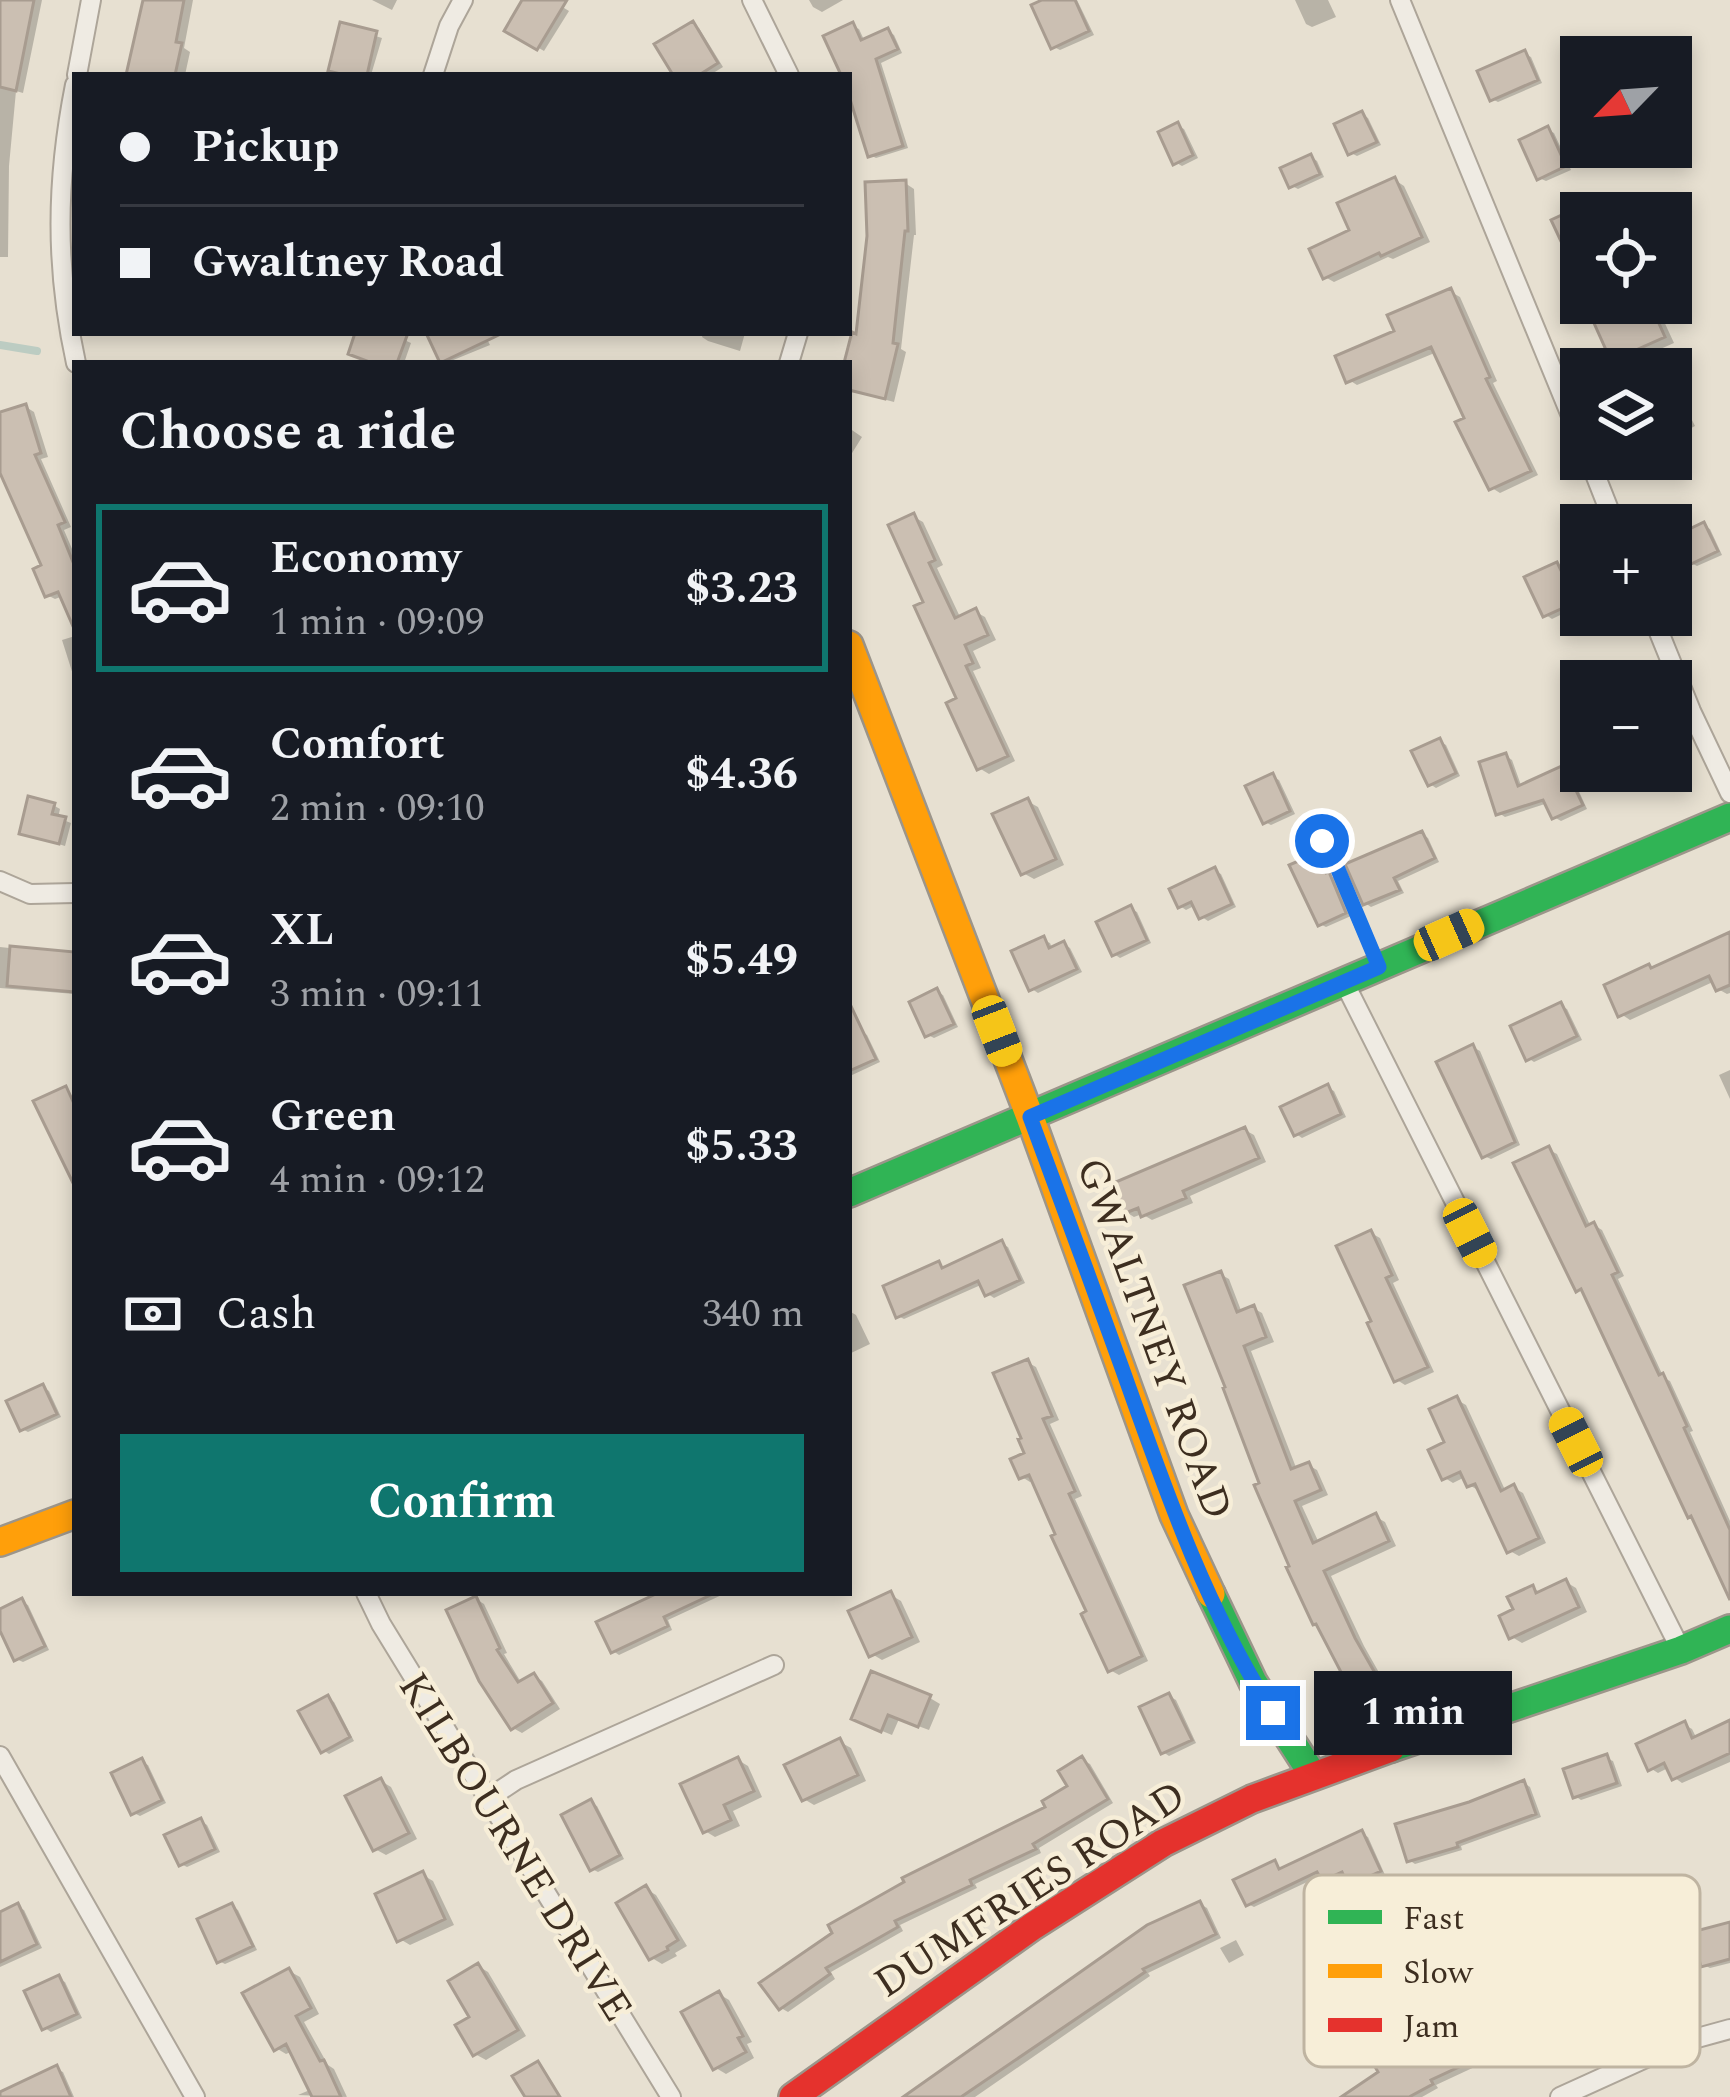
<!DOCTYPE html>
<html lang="en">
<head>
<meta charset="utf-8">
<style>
	:root { --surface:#171b24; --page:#242831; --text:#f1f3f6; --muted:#9ea1a6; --line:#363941; --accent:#0f766e }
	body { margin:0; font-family:Spectral,serif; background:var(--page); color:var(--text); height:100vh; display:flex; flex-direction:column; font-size:45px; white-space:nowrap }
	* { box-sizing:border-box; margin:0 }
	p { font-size:39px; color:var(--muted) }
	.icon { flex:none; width:66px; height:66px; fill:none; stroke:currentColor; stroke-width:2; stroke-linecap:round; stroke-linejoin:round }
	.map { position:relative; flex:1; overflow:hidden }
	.details { position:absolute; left:72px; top:360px; width:780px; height:1236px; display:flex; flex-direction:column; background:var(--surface); border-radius:0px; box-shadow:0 6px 18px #0003 }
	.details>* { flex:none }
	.top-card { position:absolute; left:72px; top:72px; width:780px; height:264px; border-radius:0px; box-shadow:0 6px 18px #0003; display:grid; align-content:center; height:264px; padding:0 48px; background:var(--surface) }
	.needle { width:78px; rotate:245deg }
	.fabs { position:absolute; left:1560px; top:36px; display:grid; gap:24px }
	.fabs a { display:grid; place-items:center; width:132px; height:132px; border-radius:0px; background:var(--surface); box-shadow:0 6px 18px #0003; font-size:60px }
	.end { position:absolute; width:54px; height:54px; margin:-27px; border:15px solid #1a73e8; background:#fff; box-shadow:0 0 0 6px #fff }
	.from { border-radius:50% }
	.bubble { position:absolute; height:84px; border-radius:0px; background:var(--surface); box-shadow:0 6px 18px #0003; font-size:39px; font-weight:700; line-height:84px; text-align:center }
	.car { position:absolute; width:36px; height:72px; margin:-36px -18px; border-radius:15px; box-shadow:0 0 9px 3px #0007; background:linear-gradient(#f5c518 24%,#345 0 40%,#f5c518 0 76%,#345 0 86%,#f5c518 0) }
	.top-card b { display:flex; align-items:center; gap:42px; height:114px; font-size:45px }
	.top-card b+b { border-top:3px solid var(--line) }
	.top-card i { width:30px; height:30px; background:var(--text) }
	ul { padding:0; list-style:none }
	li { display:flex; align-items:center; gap:36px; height:168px; margin:0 24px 18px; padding:0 24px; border:6px solid transparent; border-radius:0px }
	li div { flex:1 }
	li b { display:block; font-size:45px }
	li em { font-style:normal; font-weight:700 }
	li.on { border-color:var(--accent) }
	li>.icon { width:108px; height:108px; stroke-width:1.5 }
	h2 { padding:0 48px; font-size:54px; line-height:144px }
	.pay { display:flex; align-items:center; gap:30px; height:132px; padding:0 48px; font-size:45px }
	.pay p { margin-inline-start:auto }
	.action { display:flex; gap:24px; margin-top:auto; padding:24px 48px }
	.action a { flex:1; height:138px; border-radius:0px; background:var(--accent); color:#fff; font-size:48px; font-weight:700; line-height:138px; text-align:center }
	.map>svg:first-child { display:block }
	.shadow { fill:#0003 }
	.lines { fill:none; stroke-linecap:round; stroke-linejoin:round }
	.stream { stroke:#bcccc2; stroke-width:8 }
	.building { fill:#cbbfb2; stroke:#a89c90; stroke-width:3 }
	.lane-casing { stroke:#ada599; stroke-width:14 }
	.street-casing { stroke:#ada599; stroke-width:22 }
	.fast-casing { stroke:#9c958a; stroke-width:32 }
	.slow-casing { stroke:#9c958a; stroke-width:32 }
	.jam-casing { stroke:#9c958a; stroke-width:32 }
	.lane { stroke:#efebe3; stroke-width:9 }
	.street { stroke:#efebe3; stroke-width:18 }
	.fast { stroke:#30b455; stroke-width:27 }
	.slow { stroke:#ff9f0a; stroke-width:27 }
	.jam { stroke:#e5322d; stroke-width:27 }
	.route { stroke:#1a73e8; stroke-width:15 }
	.labels { text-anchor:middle; stroke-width:9; stroke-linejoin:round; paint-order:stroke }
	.street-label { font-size:42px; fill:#3d2e20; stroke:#f7eed8 }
	.key { fill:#f7eed8; stroke:#bfb4a1; stroke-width:3 }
	.key-label { font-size:33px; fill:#3d2e20 }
</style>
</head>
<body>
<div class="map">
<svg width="1730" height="2097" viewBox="0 0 1730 2097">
	<rect width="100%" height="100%" fill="#e7e0d1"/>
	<path class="shadow" d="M0,0h42l-19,93 -7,-2 -7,75 -1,91h-8z
		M146,0h47l-9,48 6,4 -5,23h-56z
		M372,0h25l-5,10z
		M526,0h25l18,11 -25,40 -36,-21z
		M809,0h34l-21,12 -9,-5z
		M1050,0h27l17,35 -34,15 -6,-3z
		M1295,0h33l8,17 -24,10 -6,-3z
		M693,25l6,3 24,39 -13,8h-34z
		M342,26l40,12 -11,37h-41z
		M852,26l7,3 6,13 23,-11 6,4 8,18 -21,10 27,85 -32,10 -6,-3 -21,-69v-11h-5z
		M1525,54l6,3 11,26 -44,19 -6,-3z
		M1577,76l4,5v15l-11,5 -9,-17z
		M1362,114l6,4 13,27 -24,11 -6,-3z
		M1178,126l6,3 14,29 -16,8 -7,-4z
		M1548,130l6,3 17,37 -25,11 -7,-3z
		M1615,147l7,15 -21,6 -5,-14z
		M1311,157l6,4 7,16 -26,12 -6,-3z
		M1395,180l9,6 26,56 -37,17 -5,-2 -54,25 -9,-5 28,-46z
		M905,183l9,6 2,46h-2l-13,114 5,3 -12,50 -45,-12v-27h-2l12,-26z
		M1451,292l9,5 37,84 -4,2 45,92 -38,18 -8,-5 -24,-68 -31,-68 -80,33 -8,-5 49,-48z
		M1599,303h29l6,16 18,-8 10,6 12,26 -50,22 -11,-6z
		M359,333h30l22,10 -7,20h-28z
		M430,333h54l6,12 -44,18 -4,-2z
		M703,333h42l-5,18 -32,-10 -6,-4z
		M1680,404l6,4 9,18 -13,7 9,18 -19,9 -1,-51z
		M26,407l8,5 14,45 -7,2 30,68 -7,3 11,26v49l-12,-9 -8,3 -8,-4 -2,-28 -45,-104v-48z
		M849,428l13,9 -13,21z
		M914,517l9,5 20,43 -6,3 24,51 15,-7 9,5 11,23 -23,11 8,17 -8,3 42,90 -26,13 -10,-6 -19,-69 -33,-96z
		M1704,526l6,3 12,26 -25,11 -6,-3z
		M1557,565l6,4 18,36 -29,14 -6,-4z
		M75,636v45l-13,-41z
		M1439,741l7,4 14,31 -24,12 -6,-4z
		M1506,756l6,4 10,28 42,-20 6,4 17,37 -26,12 -7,-4 -6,-14 -43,14 -6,-4z
		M1636,771h27l5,9 -19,9 -6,-4z
		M1273,777l6,3 16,34 -24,11 -6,-3z
		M1027,801l11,6 26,58 -30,14 -11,-6z
		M53,805l7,4 -2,9 13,5 -6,23 -43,-13z
		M1422,834l6,4 11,24 -41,19 6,12 -33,14 -6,-4z
		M1317,856l6,4 8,16 4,3 16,37 -25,11 -6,-3z
		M1215,871l6,3 15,33 -28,14 -6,-4 -6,-12 -10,5 -6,-4z
		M1131,909l6,3 14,31 -31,15 -6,-4z
		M1730,935v58l-3,1 -9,-5 -3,-8 -85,39 -9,-6 33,-44z
		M1043,940l7,3 3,7 11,-6 6,4 12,24 -44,21 -6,-4z
		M0,947l75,8v39l-75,-6z
		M937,992l6,3 15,32 -24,11 -6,-3z
		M1561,1006l6,3 15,31 -48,22 -6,-4z
		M861,1031l6,4 13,27 -30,14 -1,-39z
		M1473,1047l7,4 40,94 -29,14 -7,-3z
		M1730,1070v29l-11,-24z
		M1328,1088l6,3 12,26 -44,21 -6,-4z
		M1245,1130l9,5 12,27 -76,34 3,7 -41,17 -10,-6 -8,3 -8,-5z
		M1549,1150l8,4 34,73 3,-2 8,5 22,46 -6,3 46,99 6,3 23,50 -3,1 40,89v61l-143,-288 -8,-5z
		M1371,1233l9,5 19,42 -6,3 41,89 -29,13 -8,-5 -22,-57z
		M1002,1244l6,3 17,36 -31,15 -6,-4 -5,-10 -79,35 -6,-3 40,-51 8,4z
		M1220,1274l9,5 13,34 11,-5 9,5 12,29 -23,9 46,119 11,-5 9,5 11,25 -26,11 17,37 57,-26 9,5 11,24 -65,30 33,70 26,46 -23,12 -8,-5 -96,-215z
		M849,1311l7,4 14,29 -21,10z
		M1027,1362l9,5 23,53 -9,4 32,72 -7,3 73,162 -29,14 -9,-5 -20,-57 -55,-133 -5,2 -8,-5 6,-23z
		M43,1387l6,4 12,26 -33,15 -6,-3z
		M1457,1400l9,5 40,87 8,-4 9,5 23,50 -27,13 -9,-5 -29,-62 -3,1 -9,-5 -4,-8 -12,6 -8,-5z
		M1566,1582l10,6 11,24 -65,31 -10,-6 5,-26 15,-23 10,5z
		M665,1593h61l-58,27 4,10 -53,25 -6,-4z
		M891,1595l10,6 19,41 -38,18 -10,-6z
		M476,1599l8,5 23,49 -3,1 18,30 12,-8 8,5 18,28 -38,24 -9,-5z
		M22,1602l6,3 21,45 -26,12 -7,-3 -16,-36v-11z
		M1169,1696l7,4 20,43 -27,13 -6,-4z
		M328,1698l6,4 20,39 -25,13 -6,-4z
		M930,1698l10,6 -11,26 -30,-11 -7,16 -27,-11z
		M1730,1724v38l-48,21 -7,-5 -5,-11 -12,6 -8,-5 35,-43 7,4 5,10z
		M840,1742l11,6 15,33 -52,24 -10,-6z
		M1606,1758l7,3 9,25 -41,14 -6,-4z
		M738,1760l10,6 14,31 -29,14 7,15 -25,11 -10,-6z
		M1082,1760l8,4 23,39 -74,45 2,5 -66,31 2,4 -77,37 3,6 -72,41 4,7 -47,33 -7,-4 126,-124 143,-76 21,-21z
		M141,1762l7,3 18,38 -26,13 -6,-3z
		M381,1781l10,6 26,52 -31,16 -11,-6z
		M1524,1783l6,4 11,30 -80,29 1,4 -47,14 -6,-4 61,-56z
		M591,1803l6,3 27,53 -26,13 -6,-3z
		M201,1821l6,4 13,27 -33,15 -6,-3z
		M1362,1834l6,3 17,38 -28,13 -6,-4 -4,-9 -17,8 -8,-8 -68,32 -6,-3 27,-41 7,7z
		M423,1875l10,6 21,44 -44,20 -10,-6z
		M646,1889l10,6 31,51 -12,7 2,3 -15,8 -10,-6z
		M1200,1904l7,4 14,30 -73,35 2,3 -175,121h-68z
		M232,1906l6,4 19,40 -32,14 -6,-3z
		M18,1907l6,3 18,38 -42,19v-52z
		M1730,1925v38l-20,5 -6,-3z
		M1236,1940l8,15 -15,8 -9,-15z
		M478,1966l10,6 38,64 -40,24 -11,-6 -2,-36z
		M289,1971l11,6 19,37 -15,8 24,43 6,4 13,28 -49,-2 14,-6 -19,-38 -7,3 -10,-6z
		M59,1979l6,3 17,36 -31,14 -6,-4z
		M1565,1981l7,5 14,29 -150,70 2,3 -16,9h-75l34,-24 24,-34 8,4 4,7z
		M719,1994l10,6 23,42 -5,2 7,14 -28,16 -10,-6z
		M56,2069l7,3 11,25h-50z"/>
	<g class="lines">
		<path class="stream" d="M0,345l37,6"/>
	</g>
	<path class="building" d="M0,0h34l-18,91 -16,-4z
		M143,0h41l-8,42 6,1 -7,32h-49z
		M522,0h45l-30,50 -33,-19z
		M1042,0h33l14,31 -38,18 -20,-44z
		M693,21l25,42 -19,12h-26l-19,-31z
		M340,22l37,9 -10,44h-22l-17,-4z
		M853,22l8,18 27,-12 10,21 -22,10 27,87 -35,11 -19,-61v-21h-8l-18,-39z
		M1525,50l13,30 -48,21 -13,-30z
		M1362,111l15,31 -29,13 -14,-31z
		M1178,122l15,33 -20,10 -15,-33z
		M1548,126l18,40 -29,14 -18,-40z
		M1311,154l9,20 -31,14 -9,-20z
		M1395,177l27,60 -41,19 -2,-3 -56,26 -14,-30 40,-19 -12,-27z
		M906,180l2,51h-3l-12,112 5,1 -13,55 -36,-9v-27h-5l8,-31 4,2 11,-98 -2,-54z
		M1581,206v78l-30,-64z
		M1451,288l39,89 -4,2 45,92 -42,19 -34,-68 9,-4 -33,-71 -85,36 -11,-27 59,-25 -7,-16z
		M1585,303h36l7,15 24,-10 13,29 -54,24z
		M355,333h53l-11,30h-25l-24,-9z
		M426,333h77l-63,30z
		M26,404l15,49 -6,2 30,67 -7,3 17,42v64l-17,-39 -13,5 -12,-28 8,-4 -41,-92v-61z
		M914,513l21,47 -6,3 26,55 21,-10 12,27 -23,10 8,18 -7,3 42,90 -31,14 -31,-67 10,-5 -42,-92 9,-4 -35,-77z
		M1704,522l14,29 -29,14 -14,-29z
		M1557,562l19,40 -33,15 -19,-40z
		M1440,738l16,35 -28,13 -17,-35z
		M1506,753l12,33 46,-21 19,40 -31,14 -9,-19 -47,15 -17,-53z
		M1273,773l17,38 -27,13 -18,-38z
		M28,796l27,7 -3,11 14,3 -7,27 -40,-10z
		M1028,798l28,61 -35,16 -29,-61z
		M1422,831l13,27 -41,20 6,12 -37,15 -18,-41z
		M1317,853l9,20 3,-1 17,41 -28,13 -29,-61z
		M1215,867l17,37 -33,15 -8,-17 -13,6 -9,-19z
		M1131,905l16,35 -35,16 -16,-34z
		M1730,932v53l-14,6 -7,-15 -91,41 -14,-32 45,-21 2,4z
		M1044,936l5,12 15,-7 13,28 -48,22 -18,-40z
		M10,946l65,6v40l-68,-6z
		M937,988l17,36 -29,13 -16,-35z
		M849,1002l27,57 -27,12z
		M1561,1002l16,34 -51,25 -16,-35z
		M1473,1044l42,98 -33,16 -46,-96z
		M1328,1084l13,30 -47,22 -14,-29z
		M66,1086l9,20v81l-42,-86z
		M1245,1127l14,31 -76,33 3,7 -45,19 -3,-9 -15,6 -12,-30z
		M1549,1146l37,80 8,-4 24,50 -6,3 47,100 4,-2 24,53 -3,2 46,102v70l-39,-84 -3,2 -107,-229 -5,3 -63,-129z
		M1371,1230l21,45 -6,3 42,89 -34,15 -27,-59 4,-2 -35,-75z
		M1002,1240l18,40 -35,16 -7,-15 -82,37 -13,-32 56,-25 3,7z
		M1221,1271l16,41 17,-7 12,32 -22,9 47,123 18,-7 12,28 -26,11 18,42 63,-30 13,28 -65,30 31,67 28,49 -27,14 -40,-77 -3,1 -27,-58 3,-1 -35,-81 5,-2 -36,-95 2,-1 -41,-102z
		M1028,1359l24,57 -9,3 32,72 -6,3 73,162 -34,16 -27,-58 5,-3 -35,-75 4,-2 -26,-59 -10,4 -9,-20 14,-6 -6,-14 3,-1 -28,-65z
		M43,1384l14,30 -37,17 -14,-30z
		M1457,1396l44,95 13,-7 25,54 -32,15 -32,-69 -8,3 -7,-15 -18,8 -14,-30 16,-8 -15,-33z
		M1566,1579l13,28 -70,32 -10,-23 14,-7 -6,-12 26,-12 3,8z
		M891,1591l21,46 -43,20 -21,-46z
		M658,1593h57l-51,24 4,9 -57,27 -15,-31z
		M476,1596l24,52 -3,2 21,32 16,-9 19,30 -42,27 -32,-49 -33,-71z
		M22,1598l23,48 -31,15 -14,-30v-22z
		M871,1671l60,24 -13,32 -30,-12 -7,17 -30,-13z
		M1169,1693l23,47 -31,14 -22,-47z
		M328,1695l22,42 -29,16 -23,-42z
		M1730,1720v33l-58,27 -8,-17 -16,8 -12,-27 49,-23 7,17z
		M840,1738l18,37 -56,26 -18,-36z
		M1607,1754l10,29 -44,15 -10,-29z
		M1082,1756l26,43 -75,45 3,5 -66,31 2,5 -77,36 3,6 -72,41 4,6 -51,36 -20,-27 73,-50 -4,-8 76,-43 -2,-4 143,-71 -3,-6 25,-15 -9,-15z
		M738,1757l16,34 -30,14 7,15 -28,13 -23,-49z
		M142,1758l20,42 -31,15 -20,-42z
		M381,1778l28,55 -36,18 -28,-55z
		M1524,1780l12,34 -79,29 1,4 -51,15 -12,-38 74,-22z
		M591,1799l29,56 -30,16 -29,-56z
		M201,1818l14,31 -36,17 -15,-31z
		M1362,1830l19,41 -33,15 -6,-14 -20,9 -5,-9 -71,34 -13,-26 42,-20 4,9z
		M423,1871l22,48 -48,23 -22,-48z
		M646,1885l32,55 -11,7 1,3 -19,10 -33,-57z
		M1200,1901l16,33 -73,35 2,3 -184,125h-58l244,-172z
		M18,1903l19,41 -37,18v-50z
		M232,1903l21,43 -36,17 -20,-44z
		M1730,1922v37l-29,8 -9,-35z
		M478,1963l40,67 -45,26 -18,-31 14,-8 -21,-36z
		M289,1968l22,40 -15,8 24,45 4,-1 17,37h-29l-26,-53 -12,7 -32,-58z
		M59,1975l18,39 -35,16 -18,-39z
		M1565,1978l15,33 -149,69 2,4 -24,13h-68l37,-25 -9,-16 36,-21 8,14z
		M719,1991l24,45 -5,2 8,14 -33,18 -32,-58z
		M538,2061l22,36h-35l-13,-21z
		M57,2065l14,32h-71v-5z"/>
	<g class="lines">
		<defs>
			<path id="lane" d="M1301,834l13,1 15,14 48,113"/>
			<path id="street" d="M752,0l37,75
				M1400,0l181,440
				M77,75l14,-75
				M433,75l16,-49 14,-26
				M75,85c-19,96 -20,182 1,278
				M789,363l9,-30
				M1589,459l26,66
				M1652,615l39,96 39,82
				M0,881l30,13 45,-1
				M1344,982l337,668
				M366,1593l15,31 290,473
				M0,1756l195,341
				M489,1798l27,-18 258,-115
				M1560,2097l119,-54 51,-14"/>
			<path id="fast" d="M849,1193l881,-376
				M1211,1594l42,88 60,93
				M1391,1748l290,-98 49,-21"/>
			<path id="slow" d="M849,645l181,472 144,398 37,79
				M0,1542l75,-28"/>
			<path id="jam" d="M793,2097l240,-171 130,-83 89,-44 139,-51"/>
		</defs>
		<use href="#lane" class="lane-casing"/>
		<use href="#street" class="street-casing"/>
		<use href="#fast" class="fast-casing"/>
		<use href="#slow" class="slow-casing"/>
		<use href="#jam" class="jam-casing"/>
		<use href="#lane" class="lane"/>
		<use href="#street" class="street"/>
		<use href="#fast" class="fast"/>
		<use href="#slow" class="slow"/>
		<use href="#jam" class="jam"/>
	</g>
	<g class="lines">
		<path class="route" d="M1273,1713c-68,-106 -109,-227 -151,-345 -30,-84 -61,-167 -92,-251l349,-150 -50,-119 -7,-7"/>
	</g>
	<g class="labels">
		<g class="street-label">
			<text transform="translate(1156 1338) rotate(70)" y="15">GWALTNEY ROAD</text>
			<text transform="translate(517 1846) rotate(58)" y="15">KILBOURNE DRIVE</text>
			<text transform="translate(1029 1888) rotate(-33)" y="15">DUMFRIES ROAD</text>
		</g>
	</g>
	<rect x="1304" y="1875" width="396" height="192" rx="18" class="key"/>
	<rect x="1328" y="1910" width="54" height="14" fill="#30b455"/>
	<rect x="1328" y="1964" width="54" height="14" fill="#ff9f0a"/>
	<rect x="1328" y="2018" width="54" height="14" fill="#e5322d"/>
	<g class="key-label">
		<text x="1403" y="1929">Fast</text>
		<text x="1403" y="1983">Slow</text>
		<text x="1403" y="2037">Jam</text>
	</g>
</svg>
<div class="fabs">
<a><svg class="needle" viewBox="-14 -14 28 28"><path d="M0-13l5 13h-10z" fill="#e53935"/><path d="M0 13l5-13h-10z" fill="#9ea1a6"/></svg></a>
<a><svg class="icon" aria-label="locate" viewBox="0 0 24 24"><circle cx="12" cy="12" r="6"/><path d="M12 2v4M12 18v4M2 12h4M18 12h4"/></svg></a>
<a><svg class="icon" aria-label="layers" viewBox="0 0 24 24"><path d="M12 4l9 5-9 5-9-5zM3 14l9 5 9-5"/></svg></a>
<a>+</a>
<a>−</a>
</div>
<i class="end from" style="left:1322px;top:841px"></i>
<i class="end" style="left:1273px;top:1713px"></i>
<div class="bubble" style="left:1314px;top:1671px;width:198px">1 min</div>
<i class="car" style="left:1449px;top:935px;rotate:66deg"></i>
<i class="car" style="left:997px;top:1031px;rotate:159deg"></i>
<i class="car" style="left:1470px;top:1233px;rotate:153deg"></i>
<i class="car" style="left:1576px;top:1442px;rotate:333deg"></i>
<div class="top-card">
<b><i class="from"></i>Pickup</b>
<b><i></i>Gwaltney Road</b>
</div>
<section class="details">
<h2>Choose a ride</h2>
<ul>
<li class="on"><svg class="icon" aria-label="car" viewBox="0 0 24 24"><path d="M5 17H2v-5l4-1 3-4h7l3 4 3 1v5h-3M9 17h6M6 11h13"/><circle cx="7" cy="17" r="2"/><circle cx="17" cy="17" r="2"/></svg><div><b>Economy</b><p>1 min · 09:09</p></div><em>$3.23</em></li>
<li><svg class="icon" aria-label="car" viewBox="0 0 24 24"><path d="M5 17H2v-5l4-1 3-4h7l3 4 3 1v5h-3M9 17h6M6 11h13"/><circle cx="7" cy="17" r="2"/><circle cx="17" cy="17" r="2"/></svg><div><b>Comfort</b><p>2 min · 09:10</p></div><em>$4.36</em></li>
<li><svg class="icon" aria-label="car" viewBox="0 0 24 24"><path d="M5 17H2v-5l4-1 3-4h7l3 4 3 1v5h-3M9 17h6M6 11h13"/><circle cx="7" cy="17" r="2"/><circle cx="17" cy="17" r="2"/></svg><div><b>XL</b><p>3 min · 09:11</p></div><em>$5.49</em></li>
<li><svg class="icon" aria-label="car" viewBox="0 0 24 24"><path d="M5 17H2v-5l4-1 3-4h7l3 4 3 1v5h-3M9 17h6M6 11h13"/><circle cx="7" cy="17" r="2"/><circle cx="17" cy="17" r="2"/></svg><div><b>Green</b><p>4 min · 09:12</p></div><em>$5.33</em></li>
</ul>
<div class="pay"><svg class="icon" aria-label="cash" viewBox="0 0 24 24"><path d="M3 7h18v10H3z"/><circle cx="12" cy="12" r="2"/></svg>Cash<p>340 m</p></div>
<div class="action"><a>Confirm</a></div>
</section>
</div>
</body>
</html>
